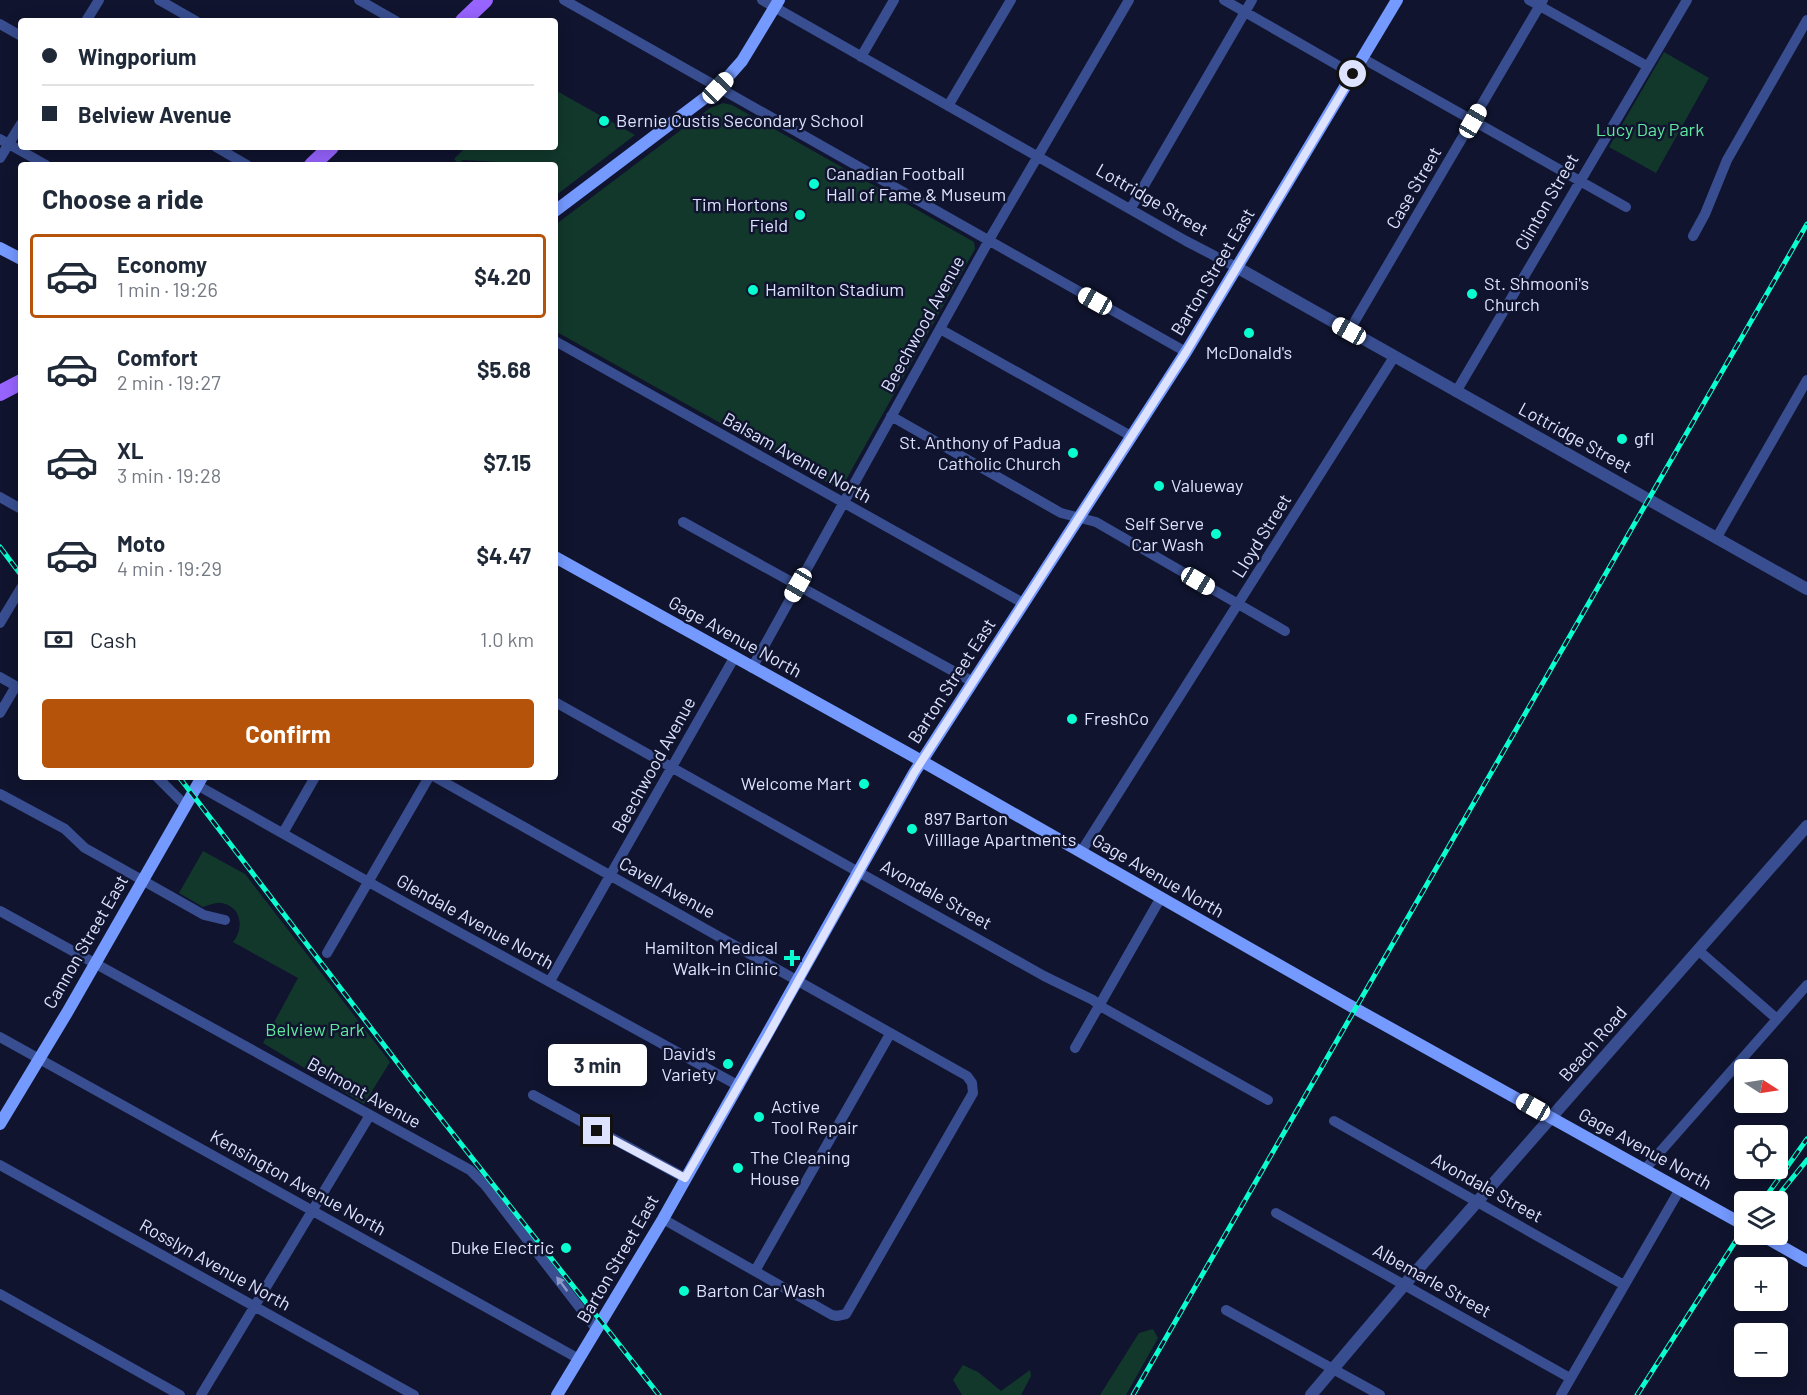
<!DOCTYPE html>
<html lang="en">
<head>
<meta charset="utf-8">
<style>
	:root { --surface:#fff; --page:#f6f6f7; --text:#1f2937; --muted:#747a83; --line:#e0e1e3; --accent:#b45309 }
	body { margin:0; font-family:Barlow,sans-serif; background:var(--page); color:var(--text); height:100vh; display:flex; flex-direction:column; font-size:22px; white-space:nowrap }
	* { box-sizing:border-box; margin:0 }
	p { font-size:20px; color:var(--muted) }
	.icon { flex:none; width:33px; height:33px; fill:none; stroke:currentColor; stroke-width:2; stroke-linecap:round; stroke-linejoin:round }
	.map { position:relative; flex:1; overflow:hidden }
	.side { position:absolute; left:18px; top:162px; width:540px; height:618px; display:flex; flex-direction:column; background:var(--surface); border-radius:6px; box-shadow:0 3px 15px #0003 }
	.side>* { flex:none }
	.guide { position:absolute; left:18px; top:18px; width:540px; height:132px; border-radius:6px; box-shadow:0 3px 15px #0003; display:grid; align-content:center; height:132px; padding:0 24px; background:var(--surface) }
	.needle { width:39px; rotate:102deg }
	.tools { position:absolute; left:1734px; top:1059px; display:grid; gap:12px }
	.tools a { display:grid; place-items:center; width:54px; height:54px; border-radius:6px; background:var(--surface); box-shadow:0 3px 15px #0003; font-size:30px }
	.end { position:absolute; width:27px; height:27px; margin:-14px; border:8px solid #dde3ff; background:#111; box-shadow:0 0 0 3px #111 }
	.from { border-radius:50% }
	.bubble { position:absolute; height:42px; border-radius:6px; background:var(--surface); box-shadow:0 3px 15px #0003; font-size:20px; font-weight:700; line-height:42px; text-align:center }
	.car { position:absolute; width:18px; height:36px; margin:-18px -9px; border-radius:8px; box-shadow:0 0 4px 2px #0007; background:linear-gradient(#fff 24%,#345 0 40%,#fff 0 76%,#345 0 86%,#fff 0) }
	.guide b { display:flex; align-items:center; gap:21px; height:57px; font-size:22px }
	.guide b+b { border-top:2px solid var(--line) }
	.guide i { width:15px; height:15px; background:var(--text) }
	ul { padding:0; list-style:none }
	li { display:flex; align-items:center; gap:18px; height:84px; margin:0 12px 9px; padding:0 12px; border:3px solid transparent; border-radius:6px }
	li div { flex:1 }
	li b { display:block; font-size:22px }
	li em { font-style:normal; font-weight:700 }
	li.current { border-color:var(--accent) }
	li>.icon { width:54px; height:54px; stroke-width:1.5 }
	h2 { padding:0 24px; font-size:27px; line-height:72px }
	.pay { display:flex; align-items:center; gap:15px; height:66px; padding:0 24px; font-size:22px }
	.pay p { margin-inline-start:auto }
	.cta { display:flex; gap:12px; margin-top:auto; padding:12px 24px }
	.cta a { flex:1; height:69px; border-radius:6px; background:var(--accent); color:#fff; font-size:24px; font-weight:700; line-height:69px; text-align:center }
	.map>svg:first-child { display:block }
	.green { fill:#12382c }
	.lines { fill:none; stroke-linecap:round; stroke-linejoin:round }
	.minor { stroke:#384e90; stroke-width:10 }
	.tertiary { stroke:#384e90; stroke-width:12 }
	.secondary { stroke:#7499ff; stroke-width:12 }
	.primary { stroke:#9864ff; stroke-width:16 }
	.rail-casing { stroke:#09ffd0; stroke-width:5 }
	.rail { stroke:#10142e; stroke-width:3; stroke-dasharray:9; stroke-linecap:butt }
	.oneway { fill:#8a98c8 }
	.route { stroke:#dde3ff; stroke-width:8 }
	.poi-dot { fill:#09ffd0; stroke:#10142e; stroke-width:2 }
	.labels { text-anchor:middle; stroke-width:5; stroke-linejoin:round; paint-order:stroke }
	.poi-label { font-size:18px; fill:#dde3ff; stroke:#10142e; text-anchor:start }
	.park-label { font-size:18px; fill:#5fe99e; stroke:#10142e }
	.street-label { font-size:18px; fill:#dde3ff; stroke:#10142e }
</style>
</head>
<body>
<div class="map">
<svg width="1807" height="1395" viewBox="0 0 1807 1395">
	<rect width="100%" height="100%" fill="#10142e"/>
	<path class="green" d="M1664,52l45,26 -53,95 -47,-26z
		M555,90l80,45 -80,61v-31l-92,-5 -5,3 -4,-4 12,-12h89z
		M723,103l9,2 242,137 1,7 -133,238 -5,1 -282,-157v-106l155,-117z
		M203,851l42,23 145,188 -26,42 -101,-61 35,-65 -65,-36c11,-13 9,-35 -11,-39 -7,-1 -12,2 -19,4l-24,-14z
		M1153,1329l5,9 -32,57h-26l39,-62z
		M963,1365l15,7 23,19 29,-21 1,6 -10,19h-59l-9,-15z"/>
	<g class="lines">
		<path class="minor" d="M159,0l37,21
			M359,0l37,21
			M564,0l622,352
			M762,0l424,241 52,27
			M1224,0l129,74
			M1529,0l118,66
			M86,21l13,-21
			M0,24l21,12
			M861,57l33,-57
			M1362,58l264,149
			M948,106l63,-106
			M0,139l46,26
			M216,147l31,18
			M0,158l21,-34
			M1131,208l121,-208
			M1693,236l12,-22 22,-54 80,-140
			M940,329l191,107
			M1349,331l194,-331
			M555,341l468,262
			M1456,392l231,-392
			M891,416l170,97 35,9 189,109
			M0,497l21,12
			M683,522l290,160
			M1717,537l90,-157
			M0,623l21,-35
			M752,668l241,-435 136,-233
			M0,677l21,12
			M555,702l489,274 49,24 7,6 168,94
			M0,713l16,-27
			M157,777l28,28
			M435,777l532,299 5,7 1,10 -127,221 -9,2 -5,-1 -169,-96
			M197,785l216,122 326,179
			M0,794l65,35 20,19 57,32 62,35 21,5
			M283,833l32,-56
			M1081,852l313,-495
			M0,911l470,259 15,15 112,145
			M1698,950l79,69
			M327,953l102,-176
			M550,981l184,-323
			M0,1037l579,322
			M1075,1048l85,-149
			M533,1095l152,83
			M1334,1121l290,164
			M0,1165l414,230
			M1645,1169l162,-184
			M1276,1213l294,165
			M755,1271l135,-237
			M0,1294l180,101
			M1226,1310l154,85
			M201,1395l169,-280
			M1561,1395l119,-206"/>
		<path class="tertiary" d="M1238,268l569,321
			M1311,1395l94,-111 402,-458"/>
		<path class="secondary" d="M555,211l163,-123 24,-27 37,-61
			M0,248l21,11
			M555,557l356,198 445,254 388,216
			M0,1124l68,-113 134,-234
			M1760,1234l47,27
			M557,1395l106,-176 251,-446 272,-421 211,-352"/>
		<path class="primary" d="M463,21l22,-21
			M312,165l19,-18
			M0,393l21,-11"/>
		<defs>
			<path id="rail" d="M0,547l21,28
				M179,777l234,306 246,312
				M1762,1202l45,-63
				M1773,1202l34,-42
				M1133,1395l674,-1171
				M1637,1395l107,-167"/>
		</defs>
		<use href="#rail" class="rail-casing"/>
		<use href="#rail" class="rail"/>
	</g>
	<defs><path id="oneway-solid" d="M-6-.8H1V-3.2L6.5 0L1 3.2V.8H-6Z" transform="scale(1.5)"/></defs>
	<use class="oneway" href="#oneway-solid" transform="translate(562 1284) rotate(-127)"/>
	<g class="lines">
		<path class="route" d="M597,1131l88,47 82,-141 147,-264 272,-421 167,-278"/>
	</g>
	<g class="poi-dot">
		<circle cx="604" cy="121" r="6"/>
		<circle cx="814" cy="184" r="6"/>
		<circle cx="800" cy="215" r="6"/>
		<circle cx="753" cy="290" r="6"/>
		<circle cx="1472" cy="294" r="6"/>
		<circle cx="1249" cy="333" r="6"/>
		<circle cx="1622" cy="439" r="6"/>
		<circle cx="1073" cy="453" r="6"/>
		<circle cx="1159" cy="486" r="6"/>
		<circle cx="1216" cy="534" r="6"/>
		<circle cx="1072" cy="719" r="6"/>
		<circle cx="864" cy="784" r="6"/>
		<circle cx="912" cy="829" r="6"/>
		<path d="M789 949h6v6h6v6h-6v6h-6v-6h-6v-6h6z"/>
		<circle cx="728" cy="1064" r="6"/>
		<circle cx="759" cy="1117" r="6"/>
		<circle cx="738" cy="1168" r="6"/>
		<circle cx="566" cy="1248" r="6"/>
		<circle cx="684" cy="1291" r="6"/>
	</g>
	<g class="labels">
		<g class="poi-label">
			<text x="616" y="127">Bernie Custis Secondary School</text>
			<text x="826" y="180">Canadian Football<tspan x="826" dy="21">Hall of Fame &amp; Museum</tspan></text>
			<text x="788" y="211" text-anchor="end">Tim Hortons<tspan x="788" dy="21">Field</tspan></text>
			<text x="1484" y="290">St. Shmooni's<tspan x="1484" dy="21">Church</tspan></text>
			<text x="765" y="296">Hamilton Stadium</text>
			<text x="1249" y="359" text-anchor="middle">McDonald's</text>
			<text x="1634" y="445">gfl</text>
			<text x="1061" y="449" text-anchor="end">St. Anthony of Padua<tspan x="1061" dy="21">Catholic Church</tspan></text>
			<text x="1171" y="492">Valueway</text>
			<text x="1204" y="530" text-anchor="end">Self Serve<tspan x="1204" dy="21">Car Wash</tspan></text>
			<text x="1084" y="725">FreshCo</text>
			<text x="852" y="790" text-anchor="end">Welcome Mart</text>
			<text x="924" y="825">897 Barton<tspan x="924" dy="21">Villlage Apartments</tspan></text>
			<text x="778" y="954" text-anchor="end">Hamilton Medical<tspan x="778" dy="21">Walk-in Clinic</tspan></text>
			<text x="716" y="1060" text-anchor="end">David's<tspan x="716" dy="21">Variety</tspan></text>
			<text x="771" y="1113">Active<tspan x="771" dy="21">Tool Repair</tspan></text>
			<text x="750" y="1164">The Cleaning<tspan x="750" dy="21">House</tspan></text>
			<text x="554" y="1254" text-anchor="end">Duke Electric</text>
			<text x="696" y="1297">Barton Car Wash</text>
		</g>
		<g class="park-label">
			<text x="1650" y="136">Lucy Day Park</text>
			<text x="315" y="1036">Belview Park</text>
		</g>
		<g class="street-label">
			<text transform="translate(1414 188) rotate(-60)" y="6">Case Street</text>
			<text transform="translate(1152 200) rotate(30)" y="6">Lottridge Street</text>
			<text transform="translate(1547 202) rotate(-60)" y="6">Clinton Street</text>
			<text transform="translate(1213 272) rotate(-59)" y="6">Barton Street East</text>
			<text transform="translate(923 324) rotate(-61)" y="6">Beechwood Avenue</text>
			<text transform="translate(1575 438) rotate(29)" y="6">Lottridge Street</text>
			<text transform="translate(797 458) rotate(29)" y="6">Balsam Avenue North</text>
			<text transform="translate(1262 536) rotate(-58)" y="6">Lloyd Street</text>
			<text transform="translate(735 637) rotate(29)" y="6">Gage Avenue North</text>
			<text transform="translate(952 681) rotate(-57)" y="6">Barton Street East</text>
			<text transform="translate(654 765) rotate(-61)" y="6">Beechwood Avenue</text>
			<text transform="translate(1158 876) rotate(30)" y="6">Gage Avenue North</text>
			<text transform="translate(667 888) rotate(29)" y="6">Cavell Avenue</text>
			<text transform="translate(936 895) rotate(29)" y="6">Avondale Street</text>
			<text transform="translate(475 922) rotate(29)" y="6">Glendale Avenue North</text>
			<text transform="translate(86 942) rotate(-60)" y="6">Cannon Street East</text>
			<text transform="translate(1593 1044) rotate(-49)" y="6">Beach Road</text>
			<text transform="translate(364 1093) rotate(29)" y="6">Belmont Avenue</text>
			<text transform="translate(1645 1149) rotate(29)" y="6">Gage Avenue North</text>
			<text transform="translate(298 1183) rotate(29)" y="6">Kensington Avenue North</text>
			<text transform="translate(1487 1188) rotate(29)" y="6">Avondale Street</text>
			<text transform="translate(618 1259) rotate(-60)" y="6">Barton Street East</text>
			<text transform="translate(215 1265) rotate(29)" y="6">Rosslyn Avenue North</text>
			<text transform="translate(1432 1281) rotate(29)" y="6">Albemarle Street</text>
		</g>
	</g>
</svg>
<div class="tools">
<a><svg class="needle" viewBox="-14 -14 28 28"><path d="M0-13l5 13h-10z" fill="#e53935"/><path d="M0 13l5-13h-10z" fill="#747a83"/></svg></a>
<a><svg class="icon" aria-label="locate" viewBox="0 0 24 24"><circle cx="12" cy="12" r="6"/><path d="M12 2v4M12 18v4M2 12h4M18 12h4"/></svg></a>
<a><svg class="icon" aria-label="layers" viewBox="0 0 24 24"><path d="M12 4l9 5-9 5-9-5zM3 14l9 5 9-5"/></svg></a>
<a>+</a>
<a>−</a>
</div>
<i class="end from" style="left:1353px;top:74px"></i>
<i class="end" style="left:597px;top:1131px"></i>
<div class="bubble" style="left:548px;top:1044px;width:99px">3 min</div>
<i class="car" style="left:718px;top:88px;rotate:44deg"></i>
<i class="car" style="left:1473px;top:121px;rotate:30deg"></i>
<i class="car" style="left:1095px;top:301px;rotate:299deg"></i>
<i class="car" style="left:1349px;top:331px;rotate:299deg"></i>
<i class="car" style="left:1198px;top:581px;rotate:121deg"></i>
<i class="car" style="left:798px;top:585px;rotate:210deg"></i>
<i class="car" style="left:1533px;top:1107px;rotate:299deg"></i>
<div class="guide">
<b><i class="from"></i>Wingporium</b>
<b><i></i>Belview Avenue</b>
</div>
<section class="side">
<h2>Choose a ride</h2>
<ul>
<li class="current"><svg class="icon" aria-label="car" viewBox="0 0 24 24"><path d="M5 17H2v-5l4-1 3-4h7l3 4 3 1v5h-3M9 17h6M6 11h13"/><circle cx="7" cy="17" r="2"/><circle cx="17" cy="17" r="2"/></svg><div><b>Economy</b><p>1 min · 19:26</p></div><em>$4.20</em></li>
<li><svg class="icon" aria-label="car" viewBox="0 0 24 24"><path d="M5 17H2v-5l4-1 3-4h7l3 4 3 1v5h-3M9 17h6M6 11h13"/><circle cx="7" cy="17" r="2"/><circle cx="17" cy="17" r="2"/></svg><div><b>Comfort</b><p>2 min · 19:27</p></div><em>$5.68</em></li>
<li><svg class="icon" aria-label="car" viewBox="0 0 24 24"><path d="M5 17H2v-5l4-1 3-4h7l3 4 3 1v5h-3M9 17h6M6 11h13"/><circle cx="7" cy="17" r="2"/><circle cx="17" cy="17" r="2"/></svg><div><b>XL</b><p>3 min · 19:28</p></div><em>$7.15</em></li>
<li><svg class="icon" aria-label="car" viewBox="0 0 24 24"><path d="M5 17H2v-5l4-1 3-4h7l3 4 3 1v5h-3M9 17h6M6 11h13"/><circle cx="7" cy="17" r="2"/><circle cx="17" cy="17" r="2"/></svg><div><b>Moto</b><p>4 min · 19:29</p></div><em>$4.47</em></li>
</ul>
<div class="pay"><svg class="icon" aria-label="cash" viewBox="0 0 24 24"><path d="M3 7h18v10H3z"/><circle cx="12" cy="12" r="2"/></svg>Cash<p>1.0 km</p></div>
<div class="cta"><a>Confirm</a></div>
</section>
</div>
</body>
</html>
